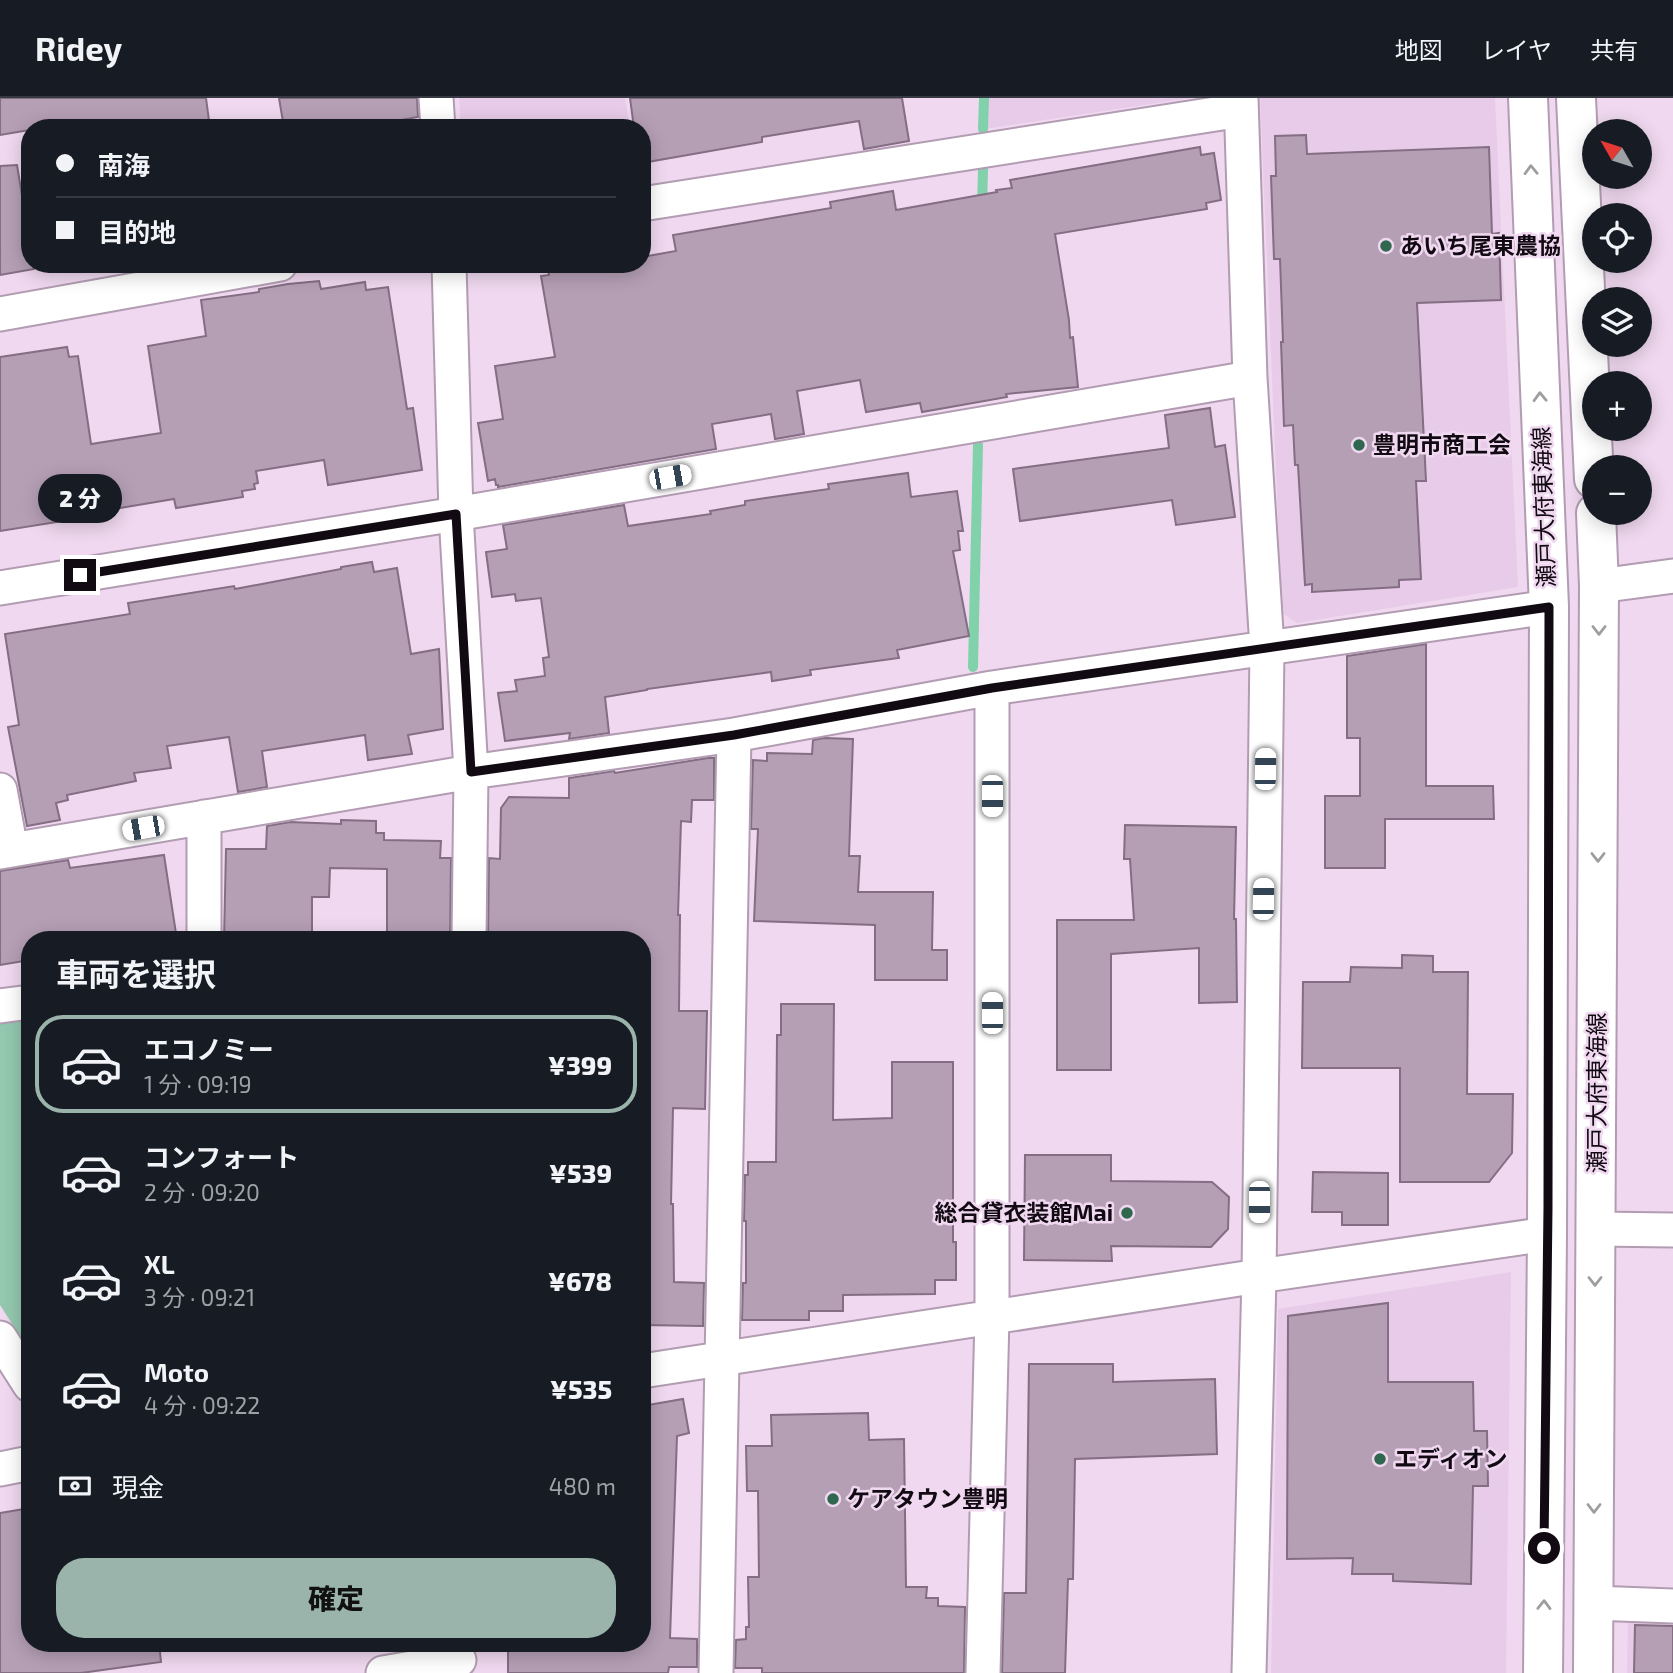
<!DOCTYPE html>
<html lang="ja">
<head>
<meta charset="utf-8">
<style>
	:root { --surface:#171b24; --page:#20242c; --text:#f1f3f6; --muted:#9ea1a6; --line:#363941; --accent:#9ab4ab }
	body { margin:0; font-family:"Exo 2","Noto Sans JP",sans-serif; background:var(--page); color:var(--text); height:100vh; display:flex; flex-direction:column; font-size:26px; white-space:nowrap }
	* { box-sizing:border-box; margin:0 }
	p { font-size:23px; color:var(--muted) }
	.icon { flex:none; width:38px; height:38px; fill:none; stroke:currentColor; stroke-width:2; stroke-linecap:round; stroke-linejoin:round }
	.map { position:relative; flex:1; overflow:hidden }
	.sheet { position:absolute; left:21px; top:833px; width:630px; height:721px; display:flex; flex-direction:column; background:var(--surface); border-radius:28px; box-shadow:0 4px 18px #0003 }
	.sheet>* { flex:none }
	.top-card { position:absolute; left:21px; top:21px; width:630px; height:154px; border-radius:28px; box-shadow:0 4px 18px #0003; display:grid; align-content:center; height:154px; padding:0 35px; background:var(--surface) }
	.needle { width:46px; rotate:309deg }
	.tools { position:absolute; left:1582px; top:21px; display:grid; gap:14px }
	.tools a { display:grid; place-items:center; width:70px; height:70px; border-radius:50%; background:var(--surface); box-shadow:0 4px 18px #0003; font-size:35px }
	.end { position:absolute; width:32px; height:32px; margin:-16px; border:9px solid #120a12; background:#fff; box-shadow:0 0 0 4px #fff }
	.from { border-radius:50% }
	.bubble { position:absolute; height:49px; border-radius:24px; background:var(--surface); box-shadow:0 4px 18px #0003; font-size:23px; font-weight:800; line-height:49px; text-align:center }
	.car { position:absolute; width:21px; height:42px; margin:-21px -10px; border-radius:9px; box-shadow:0 0 5px 2px #0007; background:linear-gradient(#fff 24%,#345 0 40%,#fff 0 76%,#345 0 86%,#fff 0) }
	.top-card b { display:flex; align-items:center; gap:24px; height:66px; font-size:26px }
	.top-card b+b { border-top:2px solid var(--line) }
	.top-card i { width:18px; height:18px; background:var(--text) }
	ul { padding:0; list-style:none }
	li { display:flex; align-items:center; gap:21px; height:98px; margin:0 14px 10px; padding:0 21px; border:4px solid transparent; border-radius:28px }
	li div { flex:1 }
	li b { display:block; font-size:26px }
	li em { font-style:normal; font-weight:800 }
	li.current { border-color:var(--accent) }
	li>.icon { width:63px; height:63px; stroke-width:1.5 }
	h2 { padding:0 35px; font-size:32px; line-height:84px }
	.pay { display:flex; align-items:center; gap:18px; height:77px; padding:0 35px; font-size:26px }
	.pay p { margin-inline-start:auto }
	.primary-button { display:flex; gap:14px; margin-top:auto; padding:14px 35px }
	.primary-button a { flex:1; height:80px; border-radius:28px; background:var(--accent); color:#111; font-size:28px; font-weight:800; line-height:80px; text-align:center }
	header { display:flex; align-items:center; gap:42px; box-sizing:border-box; height:98px; padding:0 35px; background:var(--surface); border-bottom:2px solid var(--line) }
	header strong { font-size:33px }
	nav { display:flex; gap:38px; margin-inline-start:auto; font-size:24px }
	.map>svg:first-child { display:block }
	.built { fill:#e8cbe8 }
	.green { fill:#93c8ae }
	.lines { fill:none; stroke-linecap:round; stroke-linejoin:round }
	.stream { stroke:#81d1ab; stroke-width:10 }
	.building { fill:#b59fb5; stroke:#836e83; stroke-width:2 }
	.minor-casing { stroke:#b29cb2; stroke-width:37 }
	.primary-casing { stroke:#b29cb2; stroke-width:42 }
	.minor { stroke:#fff; stroke-width:33 }
	.primary { stroke:#fff; stroke-width:38 }
	.oneway { stroke:#a09da0 }
	.route { stroke:#120a12; stroke-width:9 }
	.poi-dot { fill:#30684f; stroke:#f0d9f0; stroke-width:2.5 }
	.labels { text-anchor:middle; stroke-width:5; stroke-linejoin:round; paint-order:stroke }
	.poi-label { font-size:23px; font-weight:bold; fill:#120a12; stroke:#f0d9f0; text-anchor:start }
	.street-label { font-size:23px; fill:#120a12; stroke:#f0d9f0 }
</style>
</head>
<body>
<header>
<strong>Ridey</strong>
<nav><a>地図</a><a>レイヤ</a><a>共有</a></nav>
</header>
<div class="map">
<svg width="1673" height="1575" viewBox="0 0 1673 1575">
	<rect width="100%" height="100%" fill="#f0d9f0"/>
	<path class="built" d="M459,0h166l5,30h-169z
		M986,0h205l-206,31z
		M1260,0h235l23,489 -221,36 -15,-10z
		M1511,1174l-5,401h-235l7,-364z
		M1628,1521l45,2v52h-46z"/>
	<path class="green" d="M30,914v340l-30,-47v-288z"/>
	<g class="lines">
		<path class="stream" d="M983,31l1,-31
			M982,110l1,-39
			M973,569l5,-222"/>
	</g>
	<path class="building" d="M0,0h206l4,30h-180v2l-30,5z
		M279,0h138l1,19 -61,11h-73z
		M630,0h272l7,43 -45,8 -5,-28 -97,16v5l-120,21v-35h-8z
		M1306,37l1,19 182,-7 3,87 7,-1 2,67 -84,3 9,178h-10l5,98 -22,1v7l-87,5v-8l-7,1 -7,-120h-3l-2,-40 -9,1 -3,-84h2l-3,-83h-6l-3,-83h5l-1,-40z
		M1200,49l1,8 13,-2 7,47 -15,3 1,6 -152,25 14,86 1,18 3,-1 5,50 -72,7 1,3 -85,15 -2,-9 -54,9 -6,-32 -63,11 7,43 -29,5 -4,-25 -59,10 4,25 -218,38v-2h-2l-1,-6 -7,2 -10,-58 25,-4 -8,-53 60,-9 -14,-81 8,-1 -2,-11h95v-7l34,-6 -3,-16 158,-27 -1,-6 63,-11 3,19 101,-18 -1,-2 16,-2 -2,-8z
		M17,67l13,79v20h3l1,5 -34,6v-109z
		M319,183l2,8 44,-7 1,8 22,-3 19,122 6,-1 9,62 -94,15 -4,-25 -68,11 2,12 -4,1 1,5 -13,2 1,6 -67,11 -2,-9 -60,10v4l-114,18v-174l67,-10 2,10 9,-1 13,88 70,-11 -13,-87 58,-10 -5,-36 58,-8v-3l29,-5z
		M1210,310l5,39 10,-2 10,72 -59,8 -4,-25 -152,21 -7,-52 156,-21 -4,-33z
		M908,375l3,24 46,-6 6,40h-5l2,19 -7,1 16,85 -72,14 2,8 -89,12 1,5 -39,6 -1,-9 -124,17v1l-42,7 4,36 -40,6 1,-6 -65,8 -7,-48 19,-2 -2,-11 30,-4 -2,-18 6,-1 -8,-59 -25,3 -1,-7 -23,3 -6,-45 21,-3 -4,-24 121,-20 4,21 83,-12 -1,-3 35,-6v-4l84,-12 -1,-5z
		M372,464l2,10 23,-4 14,86 28,-5 4,80 -35,6 4,19 -44,6 -3,-25 -103,16 5,36 -29,5 -9,-55 -62,9 4,22 -37,5 2,8 -69,14 1,5 -12,3 4,17 -33,6 -19,-99 11,-2 -14,-91 125,-20 -2,-11 106,-17 1,3 106,-20v-2z
		M1426,546v142h67l1,33h-109v49h-60v-72h35v-58h-13v-82z
		M824,640l29,1 -4,117h11l-2,36h75l-1,58h15v30h-72v-55l-121,-4 4,-92h-7l2,-69 14,1v-8l45,1 1,-14z
		M708,660h6v42h-22l-1,22 -10,-1 -3,94h2l-1,96h28l-2,98 -32,-1 -2,96h2l1,78 30,1 -1,43 -61,-1v-385h-154l1,-82 11,1 1,-51 8,-11 60,1v-20l45,-7 1,2z
		M341,722l35,1v12h8v7l57,1 -1,17h11l-1,82h-63v-71l-57,-1 -1,29h-17v43h-88l2,-91h40l1,-23 23,-4 51,2z
		M1125,727l111,2 -2,92h2l1,83 -38,1v-55l-88,6v116h-54v-150h77l-4,-61h-6z
		M164,757l13,85h-147v20l-30,5v-94l68,-11 2,8z
		M1402,857l31,1v16h35l-1,122h46l-1,59 -23,29h-89v-114h-98l1,-86h47l1,-15 51,1z
		M781,906h53l-1,116 59,-2v-56h61v180h3v38h-21v14l-92,1v16h-34v9h-67l1,-37h3v-62h-2l1,-46h3v-13h28l1,-127h4z
		M1025,1057h86v26l101,1 17,15 -1,32 -17,18 -100,-1 1,15 -88,-1z
		M1313,1074l75,1v52h-46v-13h-30z
		M1388,1205v79h85l1,49h13l1,55h-15l-2,98 -78,-3v-7h-41l1,-16 -66,1 1,-243z
		M1029,1266h84v18l102,-3 2,75 -142,5 -2,120h-5l-3,94h-63l2,-80h22z
		M683,1301l6,34 -12,3 -7,202 27,1v28h-28l-1,6h-160v-30l87,2v-2h47v-237z
		M868,1315l1,27 35,-1 2,148h21l-1,11h12v8l27,1 -1,66h-202v-5h-27l1,-28 10,-1v-12h3l-1,-50h11l-1,-86h-11l-1,-45h26l-1,-31z
		M30,1410v135h129l2,19 -80,11h-81v-160z
		M1635,1527l38,1v47h-39z"/>
	<g class="lines">
		<defs>
			<path id="minor" d="M436,0l2,30
				M1241,0l9,280 17,270 -8,628 -10,397
				M642,106l599,-94
				M449,166l7,250 15,258 -2,168
				M0,216l280,-50
				M1599,488l74,-10
				M0,490l456,-74 794,-136
				M0,692l11,60
				M0,754l471,-80 263,-37 258,-47 557,-81
				M204,842v-123
				M0,908l30,-4
				M1596,1131l77,1
				M0,1240l30,47
				M642,1273l617,-95 288,-42
				M0,1371l30,-6
				M1593,1505l80,3
				M383,1575l76,-13
				M716,1575l18,-938
				M983,1575l9,-356v-629"/>
			<path id="primary" d="M1528,0l21,509 -2,627 -4,439
				M1576,0l18,381
				M1593,1575l6,-1087 -3,-73"/>
		</defs>
		<use href="#minor" class="minor-casing"/>
		<use href="#primary" class="primary-casing"/>
		<use href="#minor" class="minor"/>
		<use href="#primary" class="primary"/>
	</g>
	<defs><path id="oneway-chevron" d="M-2-3.5L2.5 0L-2 3.5" fill="none" stroke-width="1.6" stroke-linecap="round" stroke-linejoin="round" transform="scale(1.75)"/></defs>
	<g class="oneway">
		<use href="#oneway-chevron" transform="translate(1531 72) rotate(-92)"/>
		<use href="#oneway-chevron" transform="translate(1540 299) rotate(-92)"/>
		<use href="#oneway-chevron" transform="translate(1599 532) rotate(90)"/>
		<use href="#oneway-chevron" transform="translate(1598 759) rotate(90)"/>
		<use href="#oneway-chevron" transform="translate(1595 1183) rotate(90)"/>
		<use href="#oneway-chevron" transform="translate(1594 1410) rotate(90)"/>
		<use href="#oneway-chevron" transform="translate(1544 1507) rotate(-89)"/>
	</g>
	<g class="lines">
		<path class="route" d="M80,477l376,-61 15,258 263,-37 258,-47 557,-81 -1,600 -4,341"/>
	</g>
	<g class="poi-dot">
		<circle cx="1386" cy="148" r="7"/>
		<circle cx="1359" cy="347" r="7"/>
		<circle cx="1127" cy="1115" r="7"/>
		<circle cx="1380" cy="1361" r="7"/>
		<circle cx="833" cy="1401" r="7"/>
	</g>
	<g class="labels">
		<g class="poi-label">
			<text x="1400" y="156">あいち尾東農協</text>
			<text x="1373" y="355">豊明市商工会</text>
			<text x="1113" y="1123" text-anchor="end">総合貸衣装館Mai</text>
			<text x="1394" y="1369">エディオン</text>
			<text x="847" y="1409">ケアタウン豊明</text>
		</g>
		<g class="street-label">
			<text transform="translate(1544 409) rotate(-92)" y="8">瀬戸大府東海線</text>
			<text transform="translate(1597 995) rotate(-90)" y="8">瀬戸大府東海線</text>
		</g>
	</g>
</svg>
<div class="tools">
<a><svg class="needle" viewBox="-14 -14 28 28"><path d="M0-13l5 13h-10z" fill="#e53935"/><path d="M0 13l5-13h-10z" fill="#9ea1a6"/></svg></a>
<a><svg class="icon" aria-label="locate" viewBox="0 0 24 24"><circle cx="12" cy="12" r="6"/><path d="M12 2v4M12 18v4M2 12h4M18 12h4"/></svg></a>
<a><svg class="icon" aria-label="layers" viewBox="0 0 24 24"><path d="M12 4l9 5-9 5-9-5zM3 14l9 5 9-5"/></svg></a>
<a>+</a>
<a>−</a>
</div>
<i class="end from" style="left:1544px;top:1450px"></i>
<i class="end" style="left:80px;top:477px"></i>
<div class="bubble" style="left:38px;top:376px;width:84px">2 分</div>
<i class="car" style="left:670px;top:379px;rotate:80deg"></i>
<i class="car" style="left:1265px;top:671px;rotate:1deg"></i>
<i class="car" style="left:992px;top:698px;rotate:180deg"></i>
<i class="car" style="left:143px;top:730px;rotate:260deg"></i>
<i class="car" style="left:1263px;top:801px;rotate:1deg"></i>
<i class="car" style="left:992px;top:915px;rotate:0deg"></i>
<i class="car" style="left:1259px;top:1104px;rotate:180deg"></i>
<div class="top-card">
<b><i class="from"></i>南海</b>
<b><i></i>目的地</b>
</div>
<section class="sheet">
<h2>車両を選択</h2>
<ul>
<li class="current"><svg class="icon" aria-label="car" viewBox="0 0 24 24"><path d="M5 17H2v-5l4-1 3-4h7l3 4 3 1v5h-3M9 17h6M6 11h13"/><circle cx="7" cy="17" r="2"/><circle cx="17" cy="17" r="2"/></svg><div><b>エコノミー</b><p>1 分 · 09:19</p></div><em>¥399</em></li>
<li><svg class="icon" aria-label="car" viewBox="0 0 24 24"><path d="M5 17H2v-5l4-1 3-4h7l3 4 3 1v5h-3M9 17h6M6 11h13"/><circle cx="7" cy="17" r="2"/><circle cx="17" cy="17" r="2"/></svg><div><b>コンフォート</b><p>2 分 · 09:20</p></div><em>¥539</em></li>
<li><svg class="icon" aria-label="car" viewBox="0 0 24 24"><path d="M5 17H2v-5l4-1 3-4h7l3 4 3 1v5h-3M9 17h6M6 11h13"/><circle cx="7" cy="17" r="2"/><circle cx="17" cy="17" r="2"/></svg><div><b>XL</b><p>3 分 · 09:21</p></div><em>¥678</em></li>
<li><svg class="icon" aria-label="car" viewBox="0 0 24 24"><path d="M5 17H2v-5l4-1 3-4h7l3 4 3 1v5h-3M9 17h6M6 11h13"/><circle cx="7" cy="17" r="2"/><circle cx="17" cy="17" r="2"/></svg><div><b>Moto</b><p>4 分 · 09:22</p></div><em>¥535</em></li>
</ul>
<div class="pay"><svg class="icon" aria-label="cash" viewBox="0 0 24 24"><path d="M3 7h18v10H3z"/><circle cx="12" cy="12" r="2"/></svg>現金<p>480 m</p></div>
<div class="primary-button"><a>確定</a></div>
</section>
</div>
</body>
</html>
